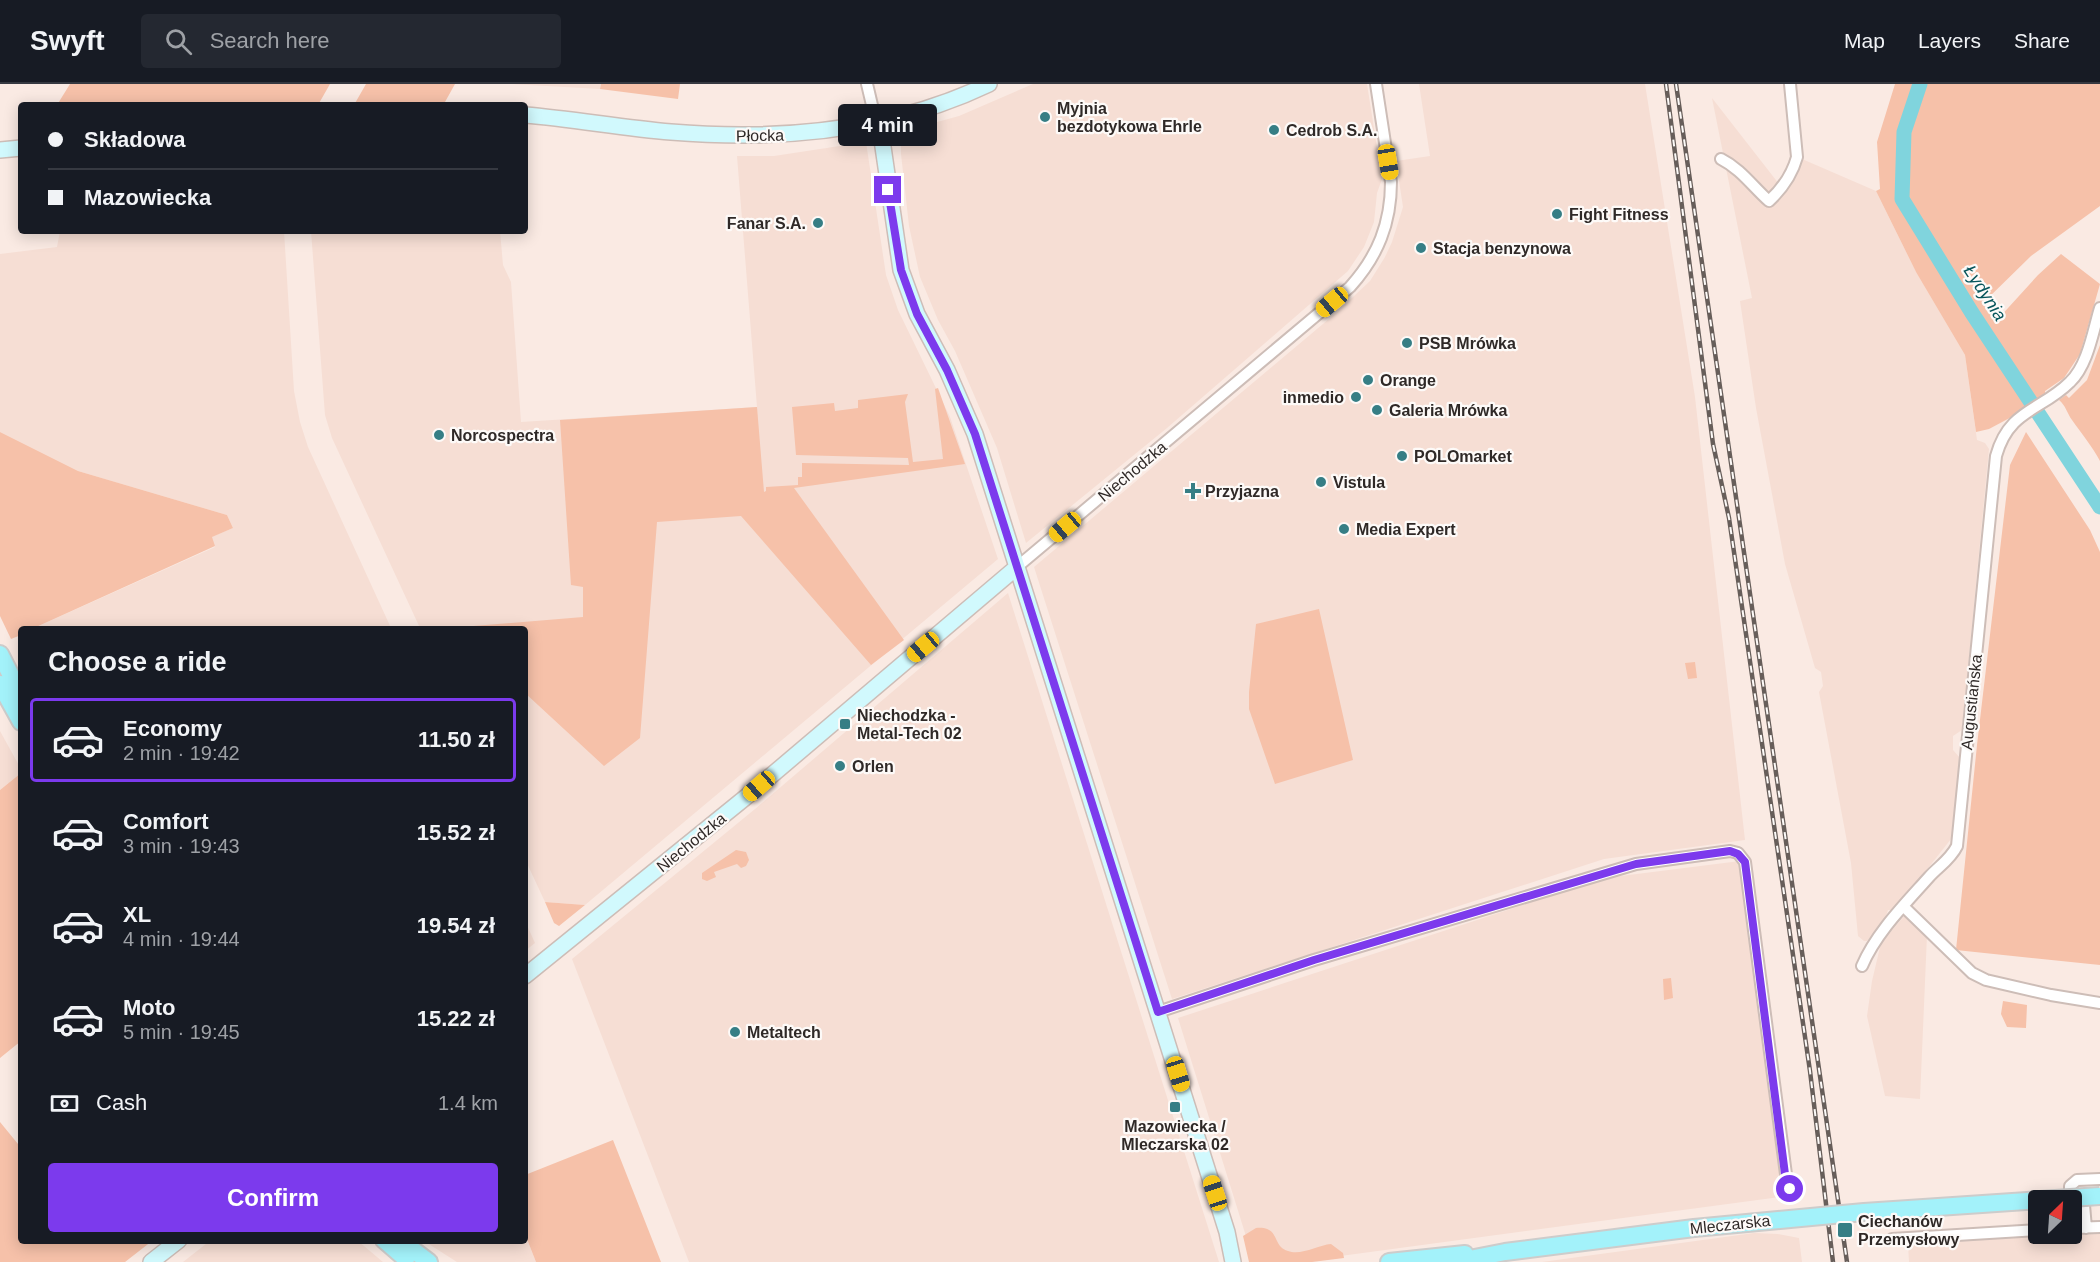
<!DOCTYPE html>
<html lang="en">
<head>
<meta charset="utf-8">
<style>
	:root { --surface:#171b24; --page:#242831; --text:#f1f3f6; --muted:#9ea1a6; --line:#363941; --accent:#7c3aed }
	body { margin:0; font-family:Arial,sans-serif; background:var(--page); color:var(--text); height:100vh; display:flex; flex-direction:column; font-size:22px; white-space:nowrap }
	* { box-sizing:border-box; margin:0 }
	p { font-size:20px; color:var(--muted) }
	.icon { flex:none; width:33px; height:33px; fill:none; stroke:currentColor; stroke-width:2; stroke-linecap:round; stroke-linejoin:round }
	.map { position:relative; flex:1; overflow:hidden }
	.panel { position:absolute; left:18px; top:542px; width:510px; height:618px; display:flex; flex-direction:column; background:var(--surface); border-radius:6px; box-shadow:0 3px 15px #0003 }
	.panel>* { flex:none }
	.top-card { position:absolute; left:18px; top:18px; width:510px; height:132px; border-radius:6px; box-shadow:0 3px 15px #0003; display:grid; align-content:center; height:132px; padding:0 30px; background:var(--surface) }
	.needle { width:39px; rotate:25deg }
	.buttons { position:absolute; left:2028px; top:1106px; display:grid; gap:12px }
	.buttons a { display:grid; place-items:center; width:54px; height:54px; border-radius:6px; background:var(--surface); box-shadow:0 3px 15px #0003; font-size:30px }
	.end { position:absolute; width:27px; height:27px; margin:-14px; border:8px solid #7c3aed; background:#fff; box-shadow:0 0 0 3px #fff }
	.from { border-radius:50% }
	.bubble { position:absolute; height:42px; border-radius:6px; background:var(--surface); box-shadow:0 3px 15px #0003; font-size:20px; font-weight:700; line-height:42px; text-align:center }
	.car { position:absolute; width:18px; height:36px; margin:-18px -9px; border-radius:8px; box-shadow:0 0 4px 2px #0007; background:linear-gradient(#f5c518 24%,#345 0 40%,#f5c518 0 76%,#345 0 86%,#f5c518 0) }
	.top-card b { display:flex; align-items:center; gap:21px; height:57px; font-size:22px }
	.top-card b+b { border-top:2px solid var(--line) }
	.top-card i { width:15px; height:15px; background:var(--text) }
	ul { padding:0; list-style:none }
	li { display:flex; align-items:center; gap:18px; height:84px; margin:0 12px 9px; padding:0 18px; border:3px solid transparent; border-radius:6px }
	li div { flex:1 }
	li b { display:block; font-size:22px }
	li em { font-style:normal; font-weight:700 }
	li.current { border-color:var(--accent) }
	li>.icon { width:54px; height:54px; stroke-width:1.5 }
	h2 { padding:0 30px; font-size:27px; line-height:72px }
	.pay { display:flex; align-items:center; gap:15px; height:66px; padding:0 30px; font-size:22px }
	.pay p { margin-inline-start:auto }
	.action { display:flex; gap:12px; margin-top:auto; padding:12px 30px }
	.action a { flex:1; height:69px; border-radius:6px; background:var(--accent); color:#fff; font-size:24px; font-weight:700; line-height:69px; text-align:center }
	header { display:flex; align-items:center; gap:36px; box-sizing:border-box; height:84px; padding:0 30px; background:var(--surface); border-bottom:2px solid var(--line) }
	header strong { font-size:28px }
	nav { display:flex; gap:33px; margin-inline-start:auto; font-size:21px }
	.search { width:420px; height:54px; background:var(--page); display:flex; align-items:center; gap:15px; box-sizing:border-box; padding:0 21px; border-radius:6px; color:var(--muted); font-size:22px }
	.map>svg:first-child { display:block }
	.built { fill:#f6ded4 }
	.green { fill:#f6c1a9 }
	.lines { fill:none; stroke-linecap:round; stroke-linejoin:round }
	.river { stroke:#80d4dd; stroke-width:15 }
	.street-casing { stroke:#cdbdb7; stroke-width:14 }
	.secondary-casing { stroke:#cdbdb7; stroke-width:18 }
	.primary-casing { stroke:#cdcccb; stroke-width:20 }
	.street { stroke:#fff; stroke-width:10 }
	.secondary { stroke:#d1f9fd; stroke-width:15 }
	.primary { stroke:#a3f2fa; stroke-width:16 }
	.rail-casing { stroke:#675e5a; stroke-width:4.5 }
	.rail { stroke:#fdfaf8; stroke-width:2; stroke-dasharray:7; stroke-linecap:butt }
	.primary-bridge-casing { stroke:#cdcccb; stroke-width:20; stroke-linecap:butt }
	.primary-bridge { stroke:#a3f2fa; stroke-width:16 }
	.route { stroke:#7c3aed; stroke-width:8 }
	.poi-dot { fill:#367e85; stroke:#fdfaf8; stroke-width:2 }
	.labels { text-anchor:middle; stroke-width:4.5; stroke-linejoin:round; paint-order:stroke }
	.poi-label { font-size:16px; font-weight:bold; fill:#2f2927; stroke:#fdfaf8; text-anchor:start }
	.street-label { font-size:16px; fill:#2f2927; stroke:#fdfaf8 }
	.water-label { font-size:18px; font-style:italic; fill:#09565c; stroke:#fdfaf8 }
</style>
</head>
<body>
<header>
<strong>Swyft</strong>
<div class="search"><svg class="icon" aria-label="search" viewBox="0 0 24 24"><circle cx="10" cy="10" r="6"/><path d="M15 15l6 6"/></svg>Search here</div>
<nav><a>Map</a><a>Layers</a><a>Share</a></nav>
</header>
<div class="map">
<svg width="2100" height="1178" viewBox="0 0 2100 1178">
	<rect width="100%" height="100%" fill="#faeae3"/>
	<path class="built" d="M511,0h90l-1,5z
		M1033,0h334l15,95 -5,14 -3,29 -10,25 -16,24 -181,157 -141,115 -29,-95 -42,-97 -17,-31 -18,-43 -11,-51 -8,-72v-22l58,-16z
		M1419,0h226l50,313 50,443 -141,19 -432,140 -138,-432 302,-254 34,-32 15,-24 7,-15 11,-35 -7,-46 34,-5z
		M1712,14l67,86 23,-25 74,32 39,79 50,85 12,85 8,3 4,6 -27,281 -9,6v14l7,8 -9,81 -56,71h-7l-4,12 -17,19h-3l-6,-5 -7,-73 -32,-171 4,-6 -2,-14 -6,-4 -30,-104 -29,-156 -16,-107 12,-3z
		M866,58l20,133 12,35 52,107 48,142 -413,346 -40,-3 -20,-43v-231h-105l-88,-190 -7,-23 -14,-184h189l3,34 8,17 10,140 236,-15 -20,-251h37z
		M60,147h224l10,160 6,31 8,25 83,181h-357l181,-81 -4,-10 22,-9 -6,-13 -149,-44 -78,-39v-178l57,-7z
		M1008,509l211,669h-530l-117,-303 183,-150z
		M0,647l21,38v4l-21,17z
		M1748,776l46,335 -498,67h-42l-76,-244 427,-140z
		M1906,830l21,21 -7,164 -35,-3 -18,-80 5,-35 9,-38z
		M525,837l10,22 -10,8z
		M2100,1148v30h-191l-1,-18z
		M1754,1149l24,1 21,4 3,24h-260z
		M525,1150l11,28h-79l-33,-21 101,-1z
		M211,1156l147,1 25,21h-200z"/>
	<path class="green" d="M70,0h260l-12,21h-261z
		M366,0h89l-10,18 -91,3z
		M601,0h79l-2,15 -78,-10z
		M1895,0h205v122l-69,50 -49,48 16,15 40,-44 23,-21 39,30 -20,70 -16,24 -19,13v8l-56,30 -13,3 -11,-77 -49,-83 -40,-81 4,-2 -3,-47z
		M2100,261v116c-8,-15 -18,-27 -28,-41 -5,-7 -6,-14 -13,-20l7,-5 3,3 18,-18z
		M938,304l27,76 -171,24 110,152 -33,25 -130,-149 -84,6 -17,216 -36,28 -79,-73v-65h-54l2,-2 110,-9v-30l-12,-2 -11,-165 197,-13 7,85 2,-1v-4l32,-2v-8h4v-14l107,2 -1,-7 -112,-3 -4,-48 42,-4 1,8 23,-3v-8l50,-6 -3,8 8,60 30,-3 -8,-70z
		M0,348l78,39 149,44 6,13 -21,9 3,9 -181,82h-13v7l-10,4 -11,-23z
		M2026,348l64,98 10,22v413l-144,-15 21,-205 33,-280z
		M1319,525l34,151 -78,24 -26,-75v-17l7,-68z
		M1695,578l2,16 -9,1 -3,-16z
		M21,689v268l-21,17v-268z
		M736,766l10,2 3,8 -3,6 -5,2 -4,-4 -23,8 2,5 -9,4 -5,-2v-6z
		M545,818l40,3 -26,21 -5,-3z
		M1671,894l2,20 -9,2 -1,-21z
		M2003,917l24,4 -1,23 -19,-1 -6,-13z
		M0,1038l18,22 3,1v95l131,1 -27,21h-125z
		M613,1056l48,122h-125l-11,-28v-59z
		M1256,1144c25,-2 15,18 32,23 13,5 30,-6 43,-7l12,9 1,5 -32,4h-63l-6,-26z"/>
	<g class="lines">
		<path class="river" d="M1920,0l-16,48 -2,67 70,114 128,194"/>
		<defs>
			<path id="street" d="M867,0l9,38
				M1721,75c20,10 32,28 48,42 13,-12 23,-26 28,-44l-7,-73
				M1017,483l333,-280c28,-31 41,-64 41,-105l-15,-98
				M1904,823l68,66 14,7 65,15 49,8
				M1862,882c14,-33 43,-62 67,-89 10,-11 21,-17 28,-31l39,-390c13,-47 45,-45 74,-74 18,-17 23,-51 30,-74
				M1158,928l156,-52 322,-96 94,-13 8,2 7,9 42,320 3,7
				M2072,1144l28,-1
				M2086,1144l-2,-23 -3,-5 -11,-9v-5l7,-6 23,-1
				M1892,1155l146,-9"/>
			<path id="secondary" d="M525,31c49,4 97,13 146,17 108,9 218,0 318,-48
				M876,38l6,18 19,130 16,44 30,56 28,64 252,798 6,30
				M0,66l21,-2
				M525,892l221,-179 271,-230
				M151,1178l28,-22"/>
			<path id="primary" d="M0,570l21,41
				M0,600l21,38
				M384,1156l22,19
				M400,1156l29,22
				M1389,1178l76,-8
				M1454,1178l51,-10 189,-24"/>
		</defs>
		<use href="#street" class="street-casing"/>
		<use href="#secondary" class="secondary-casing"/>
		<use href="#primary" class="primary-casing"/>
		<use href="#street" class="street"/>
		<use href="#secondary" class="secondary"/>
		<use href="#primary" class="primary"/>
		<defs>
			<path id="rail" d="M1666,0l47,360 16,74 81,553 23,191
				M1676,0l171,1178"/>
		</defs>
		<use href="#rail" class="rail-casing"/>
		<use href="#rail" class="rail"/>
		<defs>
			<path id="primary-bridge" d="M1694,1144l170,-16 236,-16"/>
		</defs>
		<use href="#primary-bridge" class="primary-bridge-casing"/>
		<use href="#primary-bridge" class="primary-bridge"/>
	</g>
	<g class="lines">
		<path class="route" d="M888,106l13,80 16,44 30,56 28,64 183,578 156,-52 322,-96 94,-13 8,3 7,8 41,320 4,7"/>
	</g>
	<g class="poi-dot">
		<circle cx="1045" cy="33" r="6"/>
		<circle cx="1274" cy="46" r="6"/>
		<circle cx="1557" cy="130" r="6"/>
		<circle cx="818" cy="139" r="6"/>
		<circle cx="1421" cy="164" r="6"/>
		<circle cx="1407" cy="259" r="6"/>
		<circle cx="1368" cy="296" r="6"/>
		<circle cx="1356" cy="313" r="6"/>
		<circle cx="1377" cy="326" r="6"/>
		<circle cx="439" cy="351" r="6"/>
		<circle cx="1402" cy="372" r="6"/>
		<circle cx="1321" cy="398" r="6"/>
		<path d="M1190 398h6v6h6v6h-6v6h-6v-6h-6v-6h6z"/>
		<circle cx="1344" cy="445" r="6"/>
		<rect x="839" y="634" width="12" height="12" rx="3"/>
		<circle cx="840" cy="682" r="6"/>
		<circle cx="735" cy="948" r="6"/>
		<rect x="1169" y="1017" width="12" height="12" rx="3"/>
		<rect x="1837" y="1138" width="16" height="16" rx="3"/>
	</g>
	<g class="labels">
		<g class="poi-label">
			<text x="1057" y="30">Myjnia<tspan x="1057" dy="18">bezdotykowa Ehrle</tspan></text>
			<text x="1286" y="52">Cedrob S.A.</text>
			<text x="1569" y="136">Fight Fitness</text>
			<text x="806" y="145" text-anchor="end">Fanar S.A.</text>
			<text x="1433" y="170">Stacja benzynowa</text>
			<text x="1419" y="265">PSB Mrówka</text>
			<text x="1380" y="302">Orange</text>
			<text x="1344" y="319" text-anchor="end">inmedio</text>
			<text x="1389" y="332">Galeria Mrówka</text>
			<text x="451" y="357">Norcospectra</text>
			<text x="1414" y="378">POLOmarket</text>
			<text x="1333" y="404">Vistula</text>
			<text x="1205" y="413">Przyjazna</text>
			<text x="1356" y="451">Media Expert</text>
			<text x="857" y="637">Niechodzka -<tspan x="857" dy="18">Metal-Tech 02</tspan></text>
			<text x="852" y="688">Orlen</text>
			<text x="747" y="954">Metaltech</text>
			<text x="1175" y="1048" text-anchor="middle">Mazowiecka /<tspan x="1175" dy="18">Mleczarska 02</tspan></text>
			<text x="1858" y="1143">Ciechanów<tspan x="1858" dy="18">Przemysłowy</tspan></text>
		</g>
		<g class="street-label">
			<text transform="translate(760 51) rotate(-1)" y="6">Płocka</text>
			<text transform="translate(1132 387) rotate(-40)" y="6">Niechodzka</text>
			<text transform="translate(1971 618) rotate(-84)" y="6">Augustiańska</text>
			<text transform="translate(691 758) rotate(-39)" y="6">Niechodzka</text>
			<text transform="translate(1730 1140) rotate(-6)" y="6">Mleczarska</text>
		</g>
		<g class="water-label">
			<text transform="translate(1985 209) rotate(57)" y="6">Łydynia</text>
		</g>
	</g>
</svg>
<div class="buttons">
<a><svg class="needle" viewBox="-14 -14 28 28"><path d="M0-13l5 13h-10z" fill="#e53935"/><path d="M0 13l5-13h-10z" fill="#9ea1a6"/></svg></a>
</div>
<i class="end from" style="left:1790px;top:1105px"></i>
<i class="end" style="left:888px;top:106px"></i>
<div class="bubble" style="left:838px;top:20px;width:99px">4 min</div>
<i class="car" style="left:1388px;top:78px;rotate:171deg"></i>
<i class="car" style="left:1332px;top:218px;rotate:230deg"></i>
<i class="car" style="left:1065px;top:443px;rotate:230deg"></i>
<i class="car" style="left:923px;top:563px;rotate:230deg"></i>
<i class="car" style="left:759px;top:702px;rotate:229deg"></i>
<i class="car" style="left:1178px;top:990px;rotate:163deg"></i>
<i class="car" style="left:1215px;top:1109px;rotate:342deg"></i>
<div class="top-card">
<b><i class="from"></i>Składowa</b>
<b><i></i>Mazowiecka</b>
</div>
<section class="panel">
<h2>Choose a ride</h2>
<ul>
<li class="current"><svg class="icon" aria-label="car" viewBox="0 0 24 24"><path d="M5 17H2v-5l4-1 3-4h7l3 4 3 1v5h-3M9 17h6M6 11h13"/><circle cx="7" cy="17" r="2"/><circle cx="17" cy="17" r="2"/></svg><div><b>Economy</b><p>2 min · 19:42</p></div><em>11.50 zł</em></li>
<li><svg class="icon" aria-label="car" viewBox="0 0 24 24"><path d="M5 17H2v-5l4-1 3-4h7l3 4 3 1v5h-3M9 17h6M6 11h13"/><circle cx="7" cy="17" r="2"/><circle cx="17" cy="17" r="2"/></svg><div><b>Comfort</b><p>3 min · 19:43</p></div><em>15.52 zł</em></li>
<li><svg class="icon" aria-label="car" viewBox="0 0 24 24"><path d="M5 17H2v-5l4-1 3-4h7l3 4 3 1v5h-3M9 17h6M6 11h13"/><circle cx="7" cy="17" r="2"/><circle cx="17" cy="17" r="2"/></svg><div><b>XL</b><p>4 min · 19:44</p></div><em>19.54 zł</em></li>
<li><svg class="icon" aria-label="car" viewBox="0 0 24 24"><path d="M5 17H2v-5l4-1 3-4h7l3 4 3 1v5h-3M9 17h6M6 11h13"/><circle cx="7" cy="17" r="2"/><circle cx="17" cy="17" r="2"/></svg><div><b>Moto</b><p>5 min · 19:45</p></div><em>15.22 zł</em></li>
</ul>
<div class="pay"><svg class="icon" aria-label="cash" viewBox="0 0 24 24"><path d="M3 7h18v10H3z"/><circle cx="12" cy="12" r="2"/></svg>Cash<p>1.4 km</p></div>
<div class="action"><a>Confirm</a></div>
</section>
</div>
</body>
</html>
